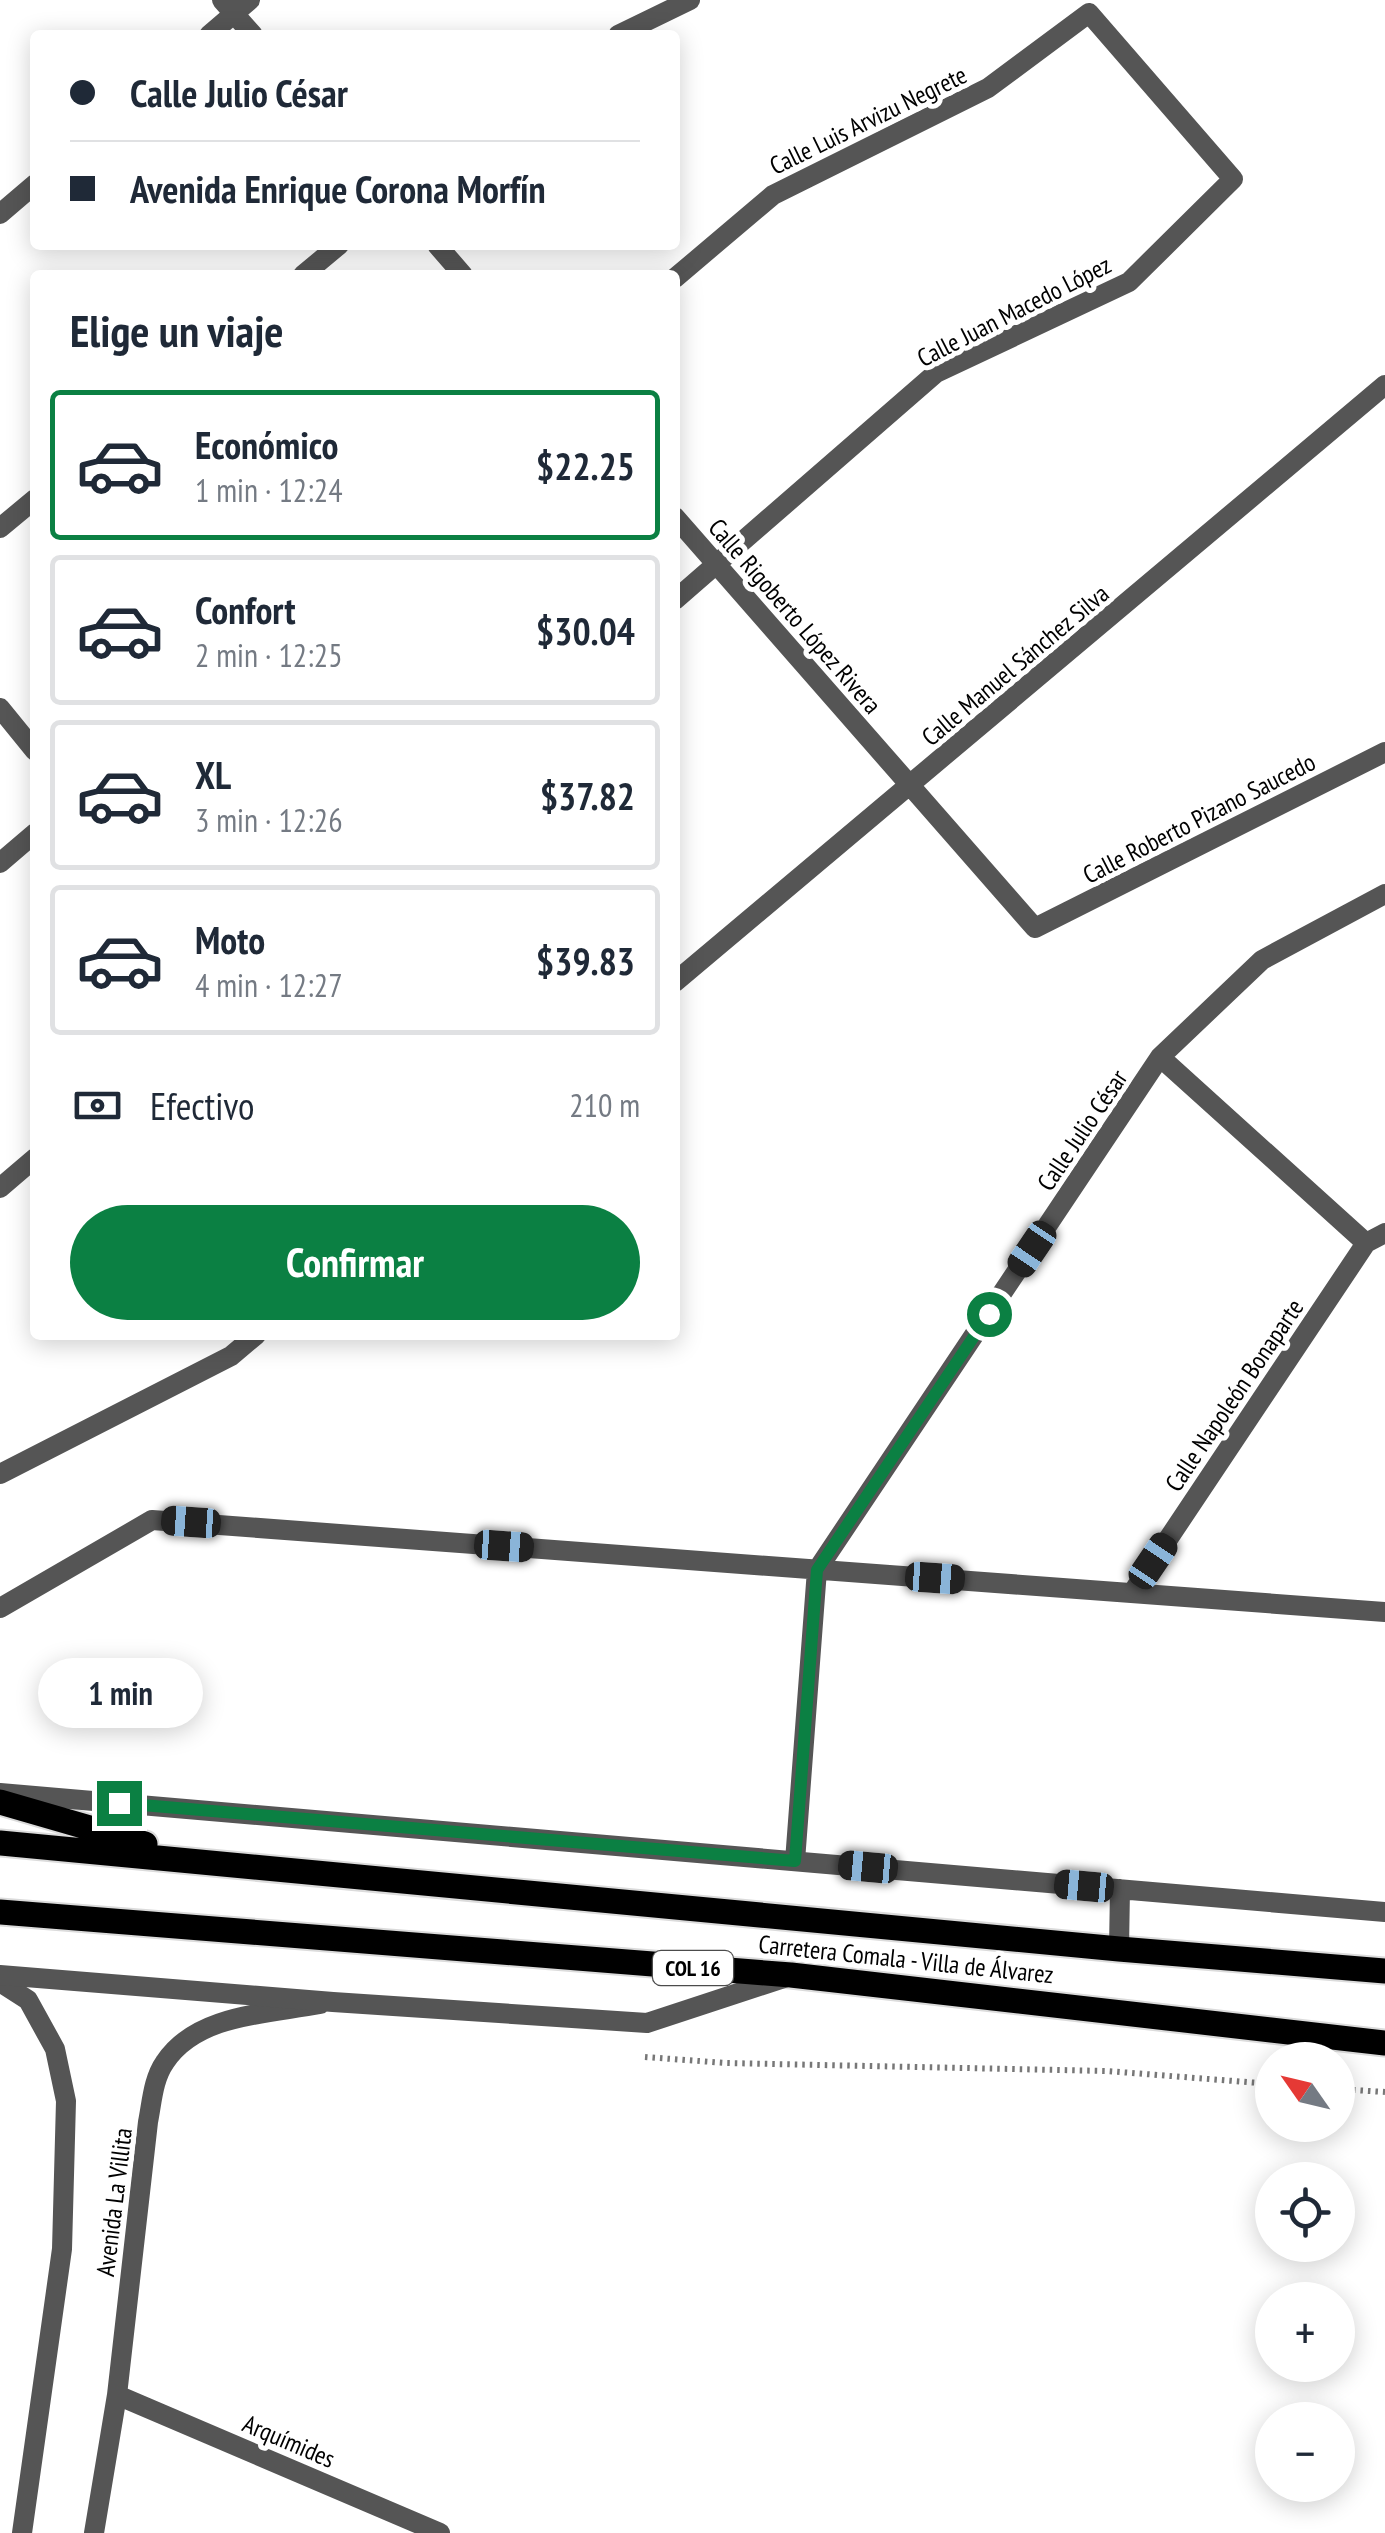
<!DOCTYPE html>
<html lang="es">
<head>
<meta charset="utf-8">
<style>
	:root { --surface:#fff; --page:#f6f6f7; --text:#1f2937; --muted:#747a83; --line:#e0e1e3; --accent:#0b8043 }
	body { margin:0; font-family:"PT Sans Narrow",sans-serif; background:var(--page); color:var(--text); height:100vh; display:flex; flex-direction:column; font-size:38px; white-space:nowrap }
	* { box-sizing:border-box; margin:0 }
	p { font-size:32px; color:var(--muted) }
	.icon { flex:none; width:55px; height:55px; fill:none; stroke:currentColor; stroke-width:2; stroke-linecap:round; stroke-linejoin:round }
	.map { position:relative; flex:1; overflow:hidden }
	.sheet { position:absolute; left:30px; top:270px; width:650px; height:1070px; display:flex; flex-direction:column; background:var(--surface); border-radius:10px; box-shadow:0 5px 25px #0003 }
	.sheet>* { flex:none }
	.banner { position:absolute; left:30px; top:30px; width:650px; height:220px; border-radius:10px; box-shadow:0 5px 25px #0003; display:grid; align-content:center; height:220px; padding:0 40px; background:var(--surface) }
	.needle { width:65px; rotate:304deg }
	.tools { position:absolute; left:1255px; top:2042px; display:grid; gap:20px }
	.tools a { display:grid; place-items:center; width:100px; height:100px; border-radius:50%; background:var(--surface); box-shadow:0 5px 25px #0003; font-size:50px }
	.end { position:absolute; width:45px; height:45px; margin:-22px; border:12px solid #0b8043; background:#fff; box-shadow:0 0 0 5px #fff }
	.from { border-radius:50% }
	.bubble { position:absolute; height:70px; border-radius:35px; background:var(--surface); box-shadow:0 5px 25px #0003; font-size:32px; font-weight:700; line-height:70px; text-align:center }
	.car { position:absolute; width:30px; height:60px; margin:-30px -15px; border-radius:12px; box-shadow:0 0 8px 2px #0007; background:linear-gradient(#222 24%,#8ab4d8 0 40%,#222 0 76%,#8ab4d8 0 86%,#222 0) }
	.banner b { display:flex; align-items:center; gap:35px; height:95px; font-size:38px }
	.banner b+b { border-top:2px solid var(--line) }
	.banner i { width:25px; height:25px; background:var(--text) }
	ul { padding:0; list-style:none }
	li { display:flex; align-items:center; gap:30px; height:150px; margin:0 20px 15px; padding:0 20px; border:5px solid var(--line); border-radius:10px }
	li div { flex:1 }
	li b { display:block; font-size:38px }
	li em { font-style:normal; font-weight:700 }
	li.selected { border-color:var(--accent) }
	li>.icon { width:90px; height:90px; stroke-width:1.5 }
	h2 { padding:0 40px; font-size:45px; line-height:120px }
	.pay { display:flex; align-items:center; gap:25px; height:110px; padding:0 40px; font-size:38px }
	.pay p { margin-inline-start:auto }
	.action { display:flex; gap:20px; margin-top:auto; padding:20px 40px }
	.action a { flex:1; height:115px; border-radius:60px; background:var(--accent); color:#fff; font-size:40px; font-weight:700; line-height:115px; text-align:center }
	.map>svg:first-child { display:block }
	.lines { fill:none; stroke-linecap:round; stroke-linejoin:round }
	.primary-casing { stroke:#dbdbdb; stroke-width:29 }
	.path { stroke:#777; stroke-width:6; stroke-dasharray:2.5 5; stroke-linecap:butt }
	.minor { stroke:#555; stroke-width:20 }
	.tertiary { stroke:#555; stroke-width:20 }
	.primary { stroke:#000; stroke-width:25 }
	.route { stroke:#0b8043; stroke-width:12 }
	.labels { text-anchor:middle; stroke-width:10; stroke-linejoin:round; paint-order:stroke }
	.shield { fill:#fff; stroke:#4c4c4c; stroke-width:2.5 }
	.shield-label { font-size:22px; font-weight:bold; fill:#000 }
	.street-label { font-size:25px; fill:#000; stroke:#fff }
</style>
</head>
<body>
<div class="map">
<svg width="1385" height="2533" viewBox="0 0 1385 2533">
	<rect width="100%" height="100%" fill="#fff"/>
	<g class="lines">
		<defs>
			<path id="primary" d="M0,1802l145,42
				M0,1843l1119,106 266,22
				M0,1912l791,63 594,68"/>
		</defs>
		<use href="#primary" class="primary-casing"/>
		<path class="path" d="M645,2057l81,6 381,8 165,13
			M1338,2089l47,3"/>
		<path class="minor" d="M222,0l31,35
			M209,35l41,-35
			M618,35l72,-35
			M0,214l35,-30
			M437,245l26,30
			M303,275l36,-30
			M675,278l98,-83 215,-107 101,-75 144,166 -104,103 -193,91 -261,227
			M675,517l360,411 350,-176
			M0,528l35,-29
			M0,708l35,43
			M0,863l35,-30
			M675,982l710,-597
			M1160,1057l206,186
			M0,1188l35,-30
			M0,1474l231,-118 25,-21
			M1132,1593l234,-350 19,-10
			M0,1608l152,-88 1233,92
			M795,1861l22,-291 343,-513 102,-97 123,-66
			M0,1982l28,18 27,49 11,52 -4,148 -40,284
			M117,2395l323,138
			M94,2533l23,-138 31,-273c4,-20 5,-43 17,-60 32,-48 102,-48 155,-58"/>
		<path class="tertiary" d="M0,1793l1385,119
			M1119,1949l1,-60
			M0,1975l333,27 314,21 137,-45"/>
		<use href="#primary" class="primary"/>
	</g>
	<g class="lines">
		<path class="route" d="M119,1803l676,58 22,-291 172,-256"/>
	</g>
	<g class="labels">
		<rect class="shield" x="653" y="1951" width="80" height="34" rx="8"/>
		<g class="shield-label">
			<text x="693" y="1976">COL 16</text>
		</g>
		<g class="street-label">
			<text transform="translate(868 120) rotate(-26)" y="9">Calle Luis Arvizu Negrete</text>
			<text transform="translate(1014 311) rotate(-27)" y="9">Calle Juan Macedo López</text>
			<text transform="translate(795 616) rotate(49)" y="9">Calle Rigoberto López Rivera</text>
			<text transform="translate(1015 665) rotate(-40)" y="9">Calle Manuel Sánchez Silva</text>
			<text transform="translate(1199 818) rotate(-27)" y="9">Calle Roberto Pizano Saucedo</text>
			<text transform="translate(1082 1130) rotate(-56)" y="9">Calle Julio César</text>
			<text transform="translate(1234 1395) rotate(-56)" y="9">Calle Napoleón Bonaparte</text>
			<text transform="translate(906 1959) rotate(6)" y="9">Carretera Comala - Villa de Álvarez</text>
			<text transform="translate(114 2202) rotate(-83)" y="9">Avenida La Villita</text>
			<text transform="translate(289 2441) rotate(23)" y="9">Arquímides</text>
		</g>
	</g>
</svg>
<div class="tools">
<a><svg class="needle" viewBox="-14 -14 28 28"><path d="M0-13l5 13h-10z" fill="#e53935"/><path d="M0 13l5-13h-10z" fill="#747a83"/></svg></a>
<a><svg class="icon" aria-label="locate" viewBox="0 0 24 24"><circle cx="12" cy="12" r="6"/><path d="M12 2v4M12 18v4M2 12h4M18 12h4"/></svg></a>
<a>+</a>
<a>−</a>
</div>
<i class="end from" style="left:989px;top:1314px"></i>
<i class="end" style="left:119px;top:1803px"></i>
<div class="bubble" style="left:38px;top:1658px;width:165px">1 min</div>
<i class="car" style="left:1032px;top:1249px;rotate:214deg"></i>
<i class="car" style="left:191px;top:1522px;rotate:274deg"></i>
<i class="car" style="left:504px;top:1546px;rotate:94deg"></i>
<i class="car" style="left:1153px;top:1561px;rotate:34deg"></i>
<i class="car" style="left:935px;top:1578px;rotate:94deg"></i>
<i class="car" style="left:868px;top:1867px;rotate:275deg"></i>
<i class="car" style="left:1084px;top:1886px;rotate:275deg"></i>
<div class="banner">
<b><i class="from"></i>Calle Julio César</b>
<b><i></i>Avenida Enrique Corona Morfín</b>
</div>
<section class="sheet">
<h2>Elige un viaje</h2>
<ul>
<li class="selected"><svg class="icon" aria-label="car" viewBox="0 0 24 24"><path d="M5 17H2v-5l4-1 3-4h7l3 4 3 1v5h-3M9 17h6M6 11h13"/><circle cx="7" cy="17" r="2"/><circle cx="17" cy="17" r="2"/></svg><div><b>Económico</b><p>1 min · 12:24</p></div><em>$22.25</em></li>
<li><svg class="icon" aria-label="car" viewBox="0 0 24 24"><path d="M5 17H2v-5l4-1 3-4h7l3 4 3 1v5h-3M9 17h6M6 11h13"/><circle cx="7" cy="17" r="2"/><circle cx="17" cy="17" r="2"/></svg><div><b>Confort</b><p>2 min · 12:25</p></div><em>$30.04</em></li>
<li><svg class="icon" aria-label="car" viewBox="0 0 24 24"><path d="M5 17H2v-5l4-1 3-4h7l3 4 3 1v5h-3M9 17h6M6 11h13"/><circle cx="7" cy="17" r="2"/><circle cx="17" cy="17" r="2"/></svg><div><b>XL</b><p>3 min · 12:26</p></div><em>$37.82</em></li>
<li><svg class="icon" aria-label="car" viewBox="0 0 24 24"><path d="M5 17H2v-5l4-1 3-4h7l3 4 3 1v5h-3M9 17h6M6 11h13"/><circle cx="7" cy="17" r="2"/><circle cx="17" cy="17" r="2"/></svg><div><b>Moto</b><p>4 min · 12:27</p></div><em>$39.83</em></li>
</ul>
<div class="pay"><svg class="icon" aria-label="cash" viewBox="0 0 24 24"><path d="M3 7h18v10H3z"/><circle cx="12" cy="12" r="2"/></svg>Efectivo<p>210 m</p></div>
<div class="action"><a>Confirmar</a></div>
</section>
</div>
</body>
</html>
